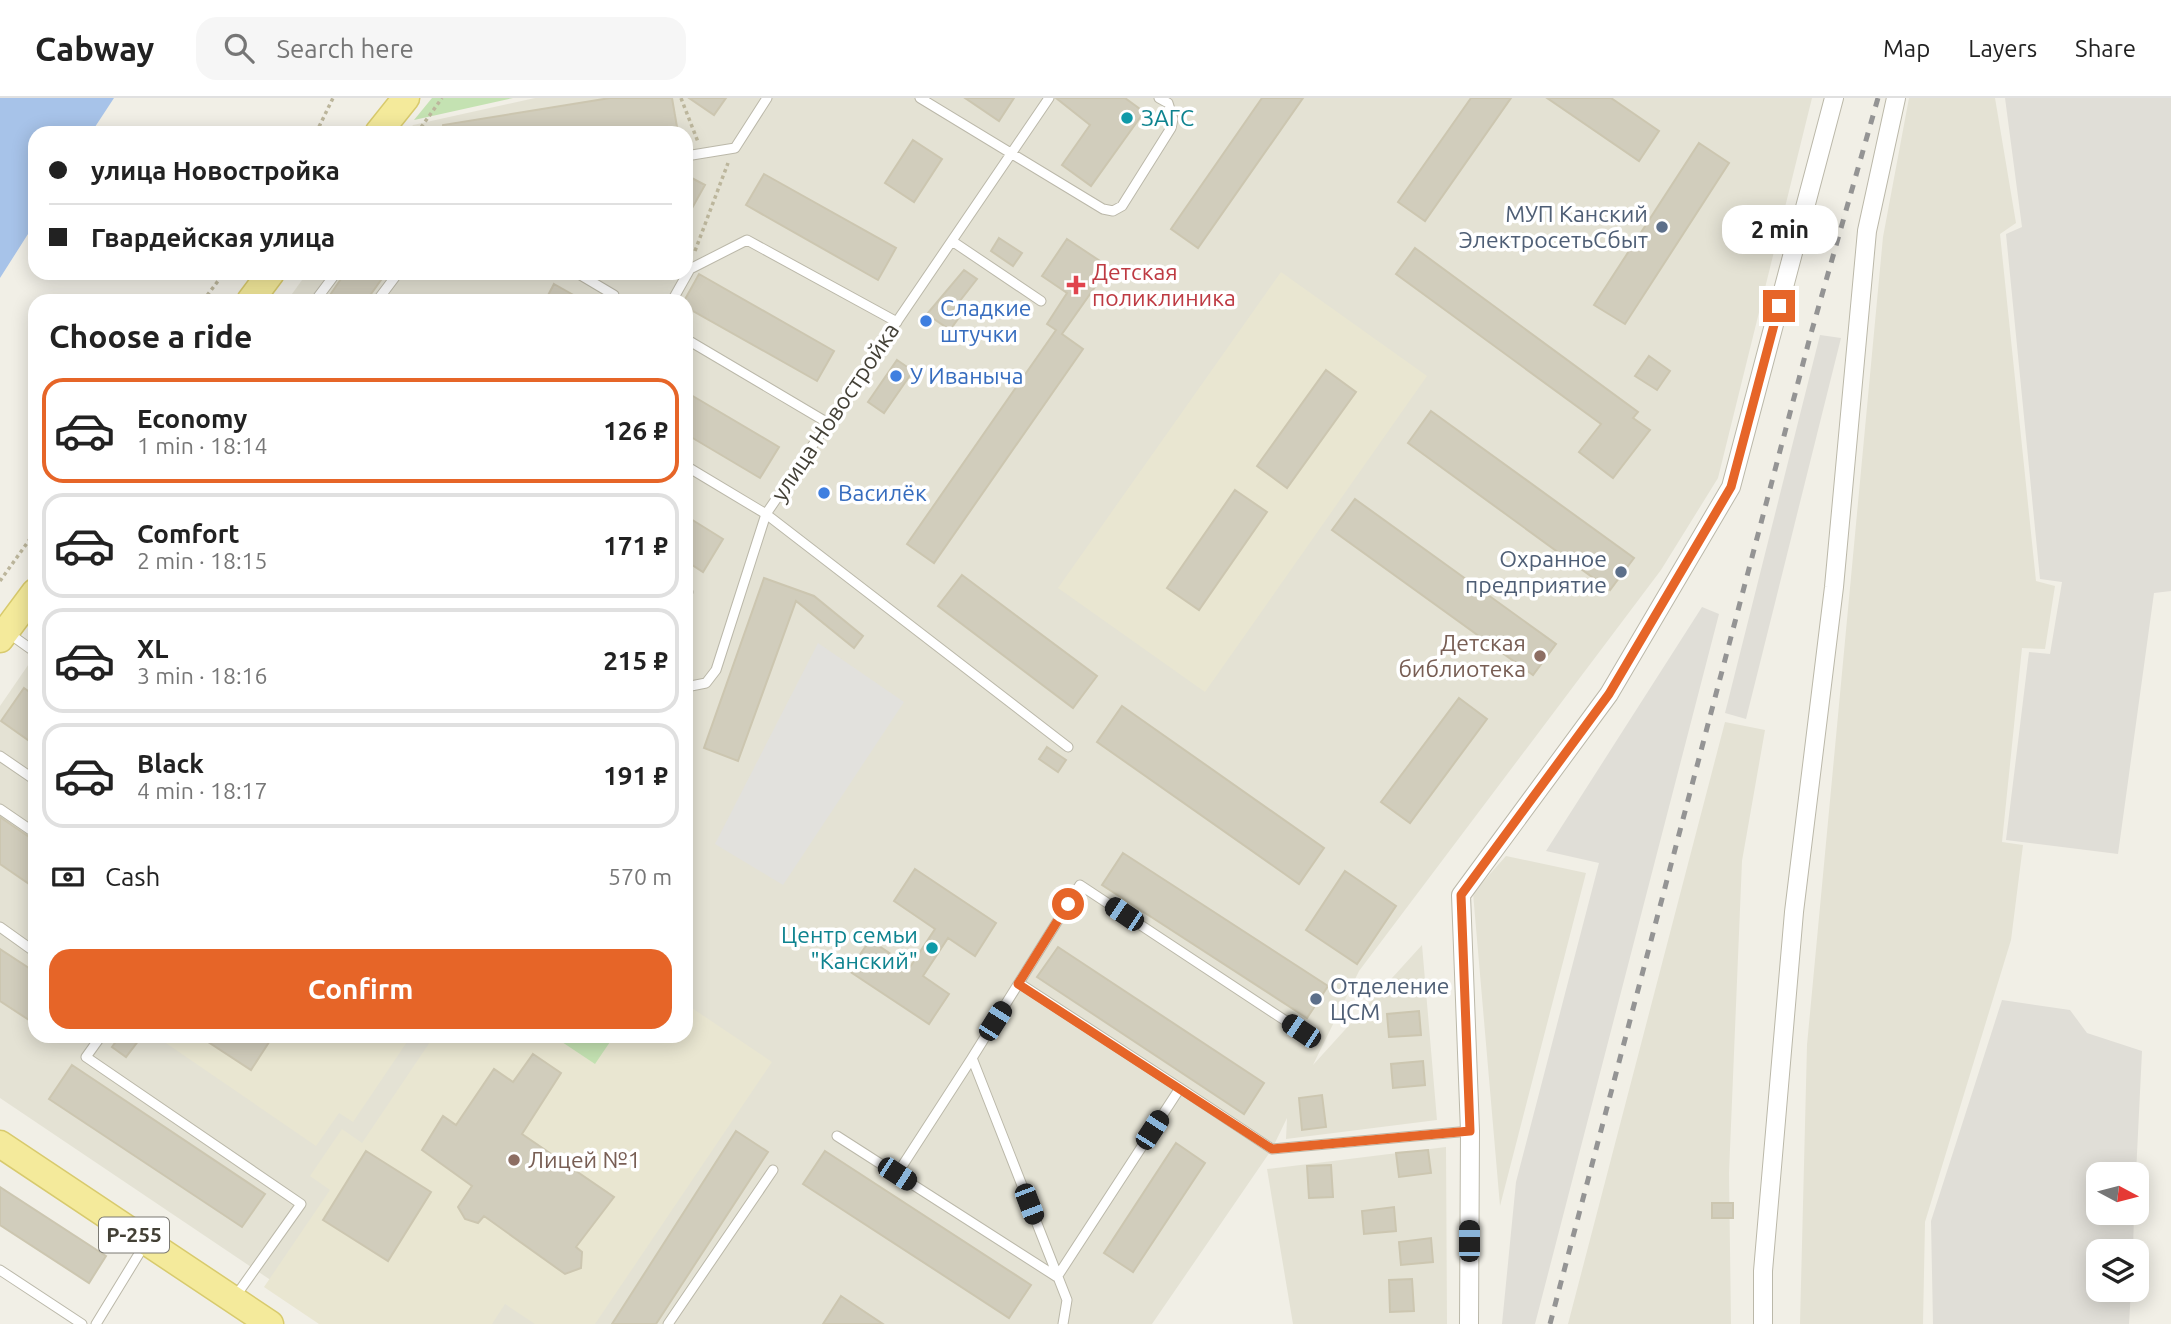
<!DOCTYPE html>
<html lang="en">
<head>
<meta charset="utf-8">
<style>
	:root { --surface:#fff; --page:#f6f6f6; --text:#222; --muted:#767676; --line:#e0e0e0; --accent:#e66528 }
	body { margin:0; font-family:Ubuntu,sans-serif; background:var(--page); color:var(--text); height:100vh; display:flex; flex-direction:column; font-size:26px; white-space:nowrap }
	* { box-sizing:border-box; margin:0 }
	p { font-size:23px; color:var(--muted) }
	.icon { flex:none; width:38px; height:38px; fill:none; stroke:currentColor; stroke-width:2; stroke-linecap:round; stroke-linejoin:round }
	.map { position:relative; flex:1; overflow:hidden }
	.details { position:absolute; left:28px; top:196px; width:665px; height:749px; display:flex; flex-direction:column; background:var(--surface); border-radius:21px; box-shadow:0 4px 18px #0003 }
	.details>* { flex:none }
	.guide { position:absolute; left:28px; top:28px; width:665px; height:154px; border-radius:21px; box-shadow:0 4px 18px #0003; display:grid; align-content:center; height:154px; padding:0 21px; background:var(--surface) }
	.needle { width:46px; rotate:97deg }
	.fabs { position:absolute; left:2086px; top:1064px; display:grid; gap:14px }
	.fabs a { display:grid; place-items:center; width:63px; height:63px; border-radius:14px; background:var(--surface); box-shadow:0 4px 18px #0003; font-size:35px }
	.end { position:absolute; width:32px; height:32px; margin:-16px; border:9px solid #e66528; background:#fff; box-shadow:0 0 0 4px #fff }
	.from { border-radius:50% }
	.bubble { position:absolute; height:49px; border-radius:21px; background:var(--surface); box-shadow:0 4px 18px #0003; font-size:23px; font-weight:700; line-height:49px; text-align:center }
	.car { position:absolute; width:21px; height:42px; margin:-21px -10px; border-radius:9px; box-shadow:0 0 5px 2px #0007; background:linear-gradient(#222 24%,#8ab4d8 0 40%,#222 0 76%,#8ab4d8 0 86%,#222 0) }
	.guide b { display:flex; align-items:center; gap:24px; height:66px; font-size:26px }
	.guide b+b { border-top:2px solid var(--line) }
	.guide i { width:18px; height:18px; background:var(--text) }
	ul { padding:0; list-style:none }
	li { display:flex; align-items:center; gap:21px; height:105px; margin:0 14px 10px; padding:0 7px; border:4px solid var(--line); border-radius:21px }
	li div { flex:1 }
	li b { display:block; font-size:26px }
	li em { font-style:normal; font-weight:700 }
	li.on { border-color:var(--accent) }
	li>.icon { width:63px; height:63px; stroke-width:1.5 }
	h2 { padding:0 21px; font-size:32px; line-height:84px }
	.pay { display:flex; align-items:center; gap:18px; height:77px; padding:0 21px; font-size:26px }
	.pay p { margin-inline-start:auto }
	.action { display:flex; gap:14px; margin-top:auto; padding:14px 21px }
	.action a { flex:1; height:80px; border-radius:21px; background:var(--accent); color:#fff; font-size:28px; font-weight:700; line-height:80px; text-align:center }
	header { display:flex; align-items:center; gap:42px; box-sizing:border-box; height:98px; padding:0 35px; background:var(--surface); border-bottom:2px solid var(--line) }
	header strong { font-size:33px }
	nav { display:flex; gap:38px; margin-inline-start:auto; font-size:24px }
	.search { width:490px; height:63px; background:var(--page); display:flex; align-items:center; gap:18px; box-sizing:border-box; padding:0 24px; border-radius:21px; color:var(--muted); font-size:26px }
	.map>svg:first-child { display:block }
	.residential { fill:#e4e2d4 }
	.industrial { fill:#e0ded7 }
	.education { fill:#e9e6d1 }
	.green { fill:#c4e2b2 }
	.parking { fill:#e2e1dd }
	.water { fill:#a7c3e9 }
	.building { fill:#d1cdbc; stroke:#ccc6b0; stroke-width:2 }
	.lines { fill:none; stroke-linecap:round; stroke-linejoin:round }
	.lane-casing { stroke:#bbb8a9; stroke-width:11 }
	.street-casing { stroke:#bbb8a9; stroke-width:20 }
	.primary-casing { stroke:#d8ca6d; stroke-width:29 }
	.path { stroke:#bcb69c; stroke-width:3.5; stroke-dasharray:3.5 3.5; stroke-linecap:butt }
	.lane { stroke:#fff; stroke-width:9 }
	.street { stroke:#fff; stroke-width:18 }
	.primary { stroke:#f4ea9b; stroke-width:26 }
	.rail { stroke:#949494; stroke-width:5; stroke-dasharray:9 9; stroke-linecap:butt }
	.route { stroke:#e66528; stroke-width:9 }
	.culture-dot { fill:#0f9aa8; stroke:#fff; stroke-width:2.5 }
	.service-dot { fill:#5c6f8a; stroke:#fff; stroke-width:2.5 }
	.health-dot { fill:#e0444e; stroke:#fff; stroke-width:2.5 }
	.shop-dot { fill:#3f7fe0; stroke:#fff; stroke-width:2.5 }
	.education-dot { fill:#8d6e63; stroke:#fff; stroke-width:2.5 }
	.labels { text-anchor:middle; stroke-width:7; stroke-linejoin:round; paint-order:stroke }
	.shield { fill:#fff; stroke:#7b7972; stroke-width:2 }
	.shield-label { font-size:21px; font-weight:bold; fill:#434036 }
	.culture-label { font-size:23px; fill:#0d838f; stroke:#fff; text-anchor:start }
	.service-label { font-size:23px; fill:#4e5e75; stroke:#fff; text-anchor:end }
	.health-label { font-size:23px; fill:#be3a42; stroke:#fff; text-anchor:start }
	.shop-label { font-size:23px; fill:#366cbe; stroke:#fff; text-anchor:start }
	.street-label { font-size:23px; fill:#434036; stroke:#fff }
	.education-label { font-size:23px; fill:#785e54; stroke:#fff; text-anchor:end }
</style>
</head>
<body>
<header>
<strong>Cabway</strong>
<div class="search"><svg class="icon" aria-label="search" viewBox="0 0 24 24"><circle cx="10" cy="10" r="6"/><path d="M15 15l6 6"/></svg>Search here</div>
<nav><a>Map</a><a>Layers</a><a>Share</a></nav>
</header>
<div class="map">
<svg width="2171" height="1226" viewBox="0 0 2171 1226">
	<rect width="100%" height="100%" fill="#f1efe6"/>
	<path class="residential" d="M535,0h1277l-94,380 -57,92 -302,401 -46,94 109,-120 15,175 -151,19 1,-21 -15,31 -120,175h-816l-336,-226v-392l35,-51v381h651v-735h-399l20,-28h379v-140h-279l6,-8z
		M1909,0h86l21,125 -16,11 36,347 19,5 -10,63 -23,-1 -20,194 21,3 -12,95 -86,282 -2,102h-123l7,-279 76,-808z
		M1725,624l40,8 -23,131 -13,312 2,151h-163z
		M1506,758l80,17 -86,333 -27,-313z
		M1446,1049l1,177h-154l-26,-155z"/>
	<path class="industrial" d="M2005,0h166v493l-17,2 -36,261 -112,-14 23,-188 21,2 12,-72 -22,-3 -34,-345 16,-7z
		M1820,237l21,3 -95,381 -21,-6z
		M1702,509l17,7 -184,710h-33l14,-142 83,-319 -53,-12z
		M2002,902l68,10 17,23 55,18 -6,123h-38v39h36l-1,38h-35v39h33l-2,34h-196l-2,-103z"/>
	<path class="education" d="M1281,174l146,104 -222,316 -147,-104z
		M686,906l86,58 -177,262h-60l-30,-20 -13,20h-173l-55,-37 66,-97 -20,-14 32,-47 20,14 72,-107h252z
		M162,938h249l-58,86 -14,-9 -23,33 -156,-107z"/>
	<path class="green" d="M432,0h81l-99,22z
		M553,938h61l-19,28z"/>
	<path class="parking" d="M818,545l86,59 -121,183 -68,-41z"/>
	<path class="water" d="M0,0h114l-23,35h-56v90l-35,55z"/>
	<path class="building" d="M610,0h62l5,29 -40,6h-194v-8z
		M689,0h37l-12,17z
		M965,0h49l-15,23z
		M1056,0h69l19,14 -53,74 -29,-21 28,-40z
		M1262,0h41l-105,150 -27,-19z
		M1471,0h40l-86,123 -27,-19z
		M1547,0h64l48,33 -20,30z
		M913,42l29,19 -28,43 -29,-19z
		M1699,45l30,20 -104,161 -31,-19z
		M764,76l132,74 -18,32 -132,-75z
		M686,77l19,10 -19,34z
		M999,140l23,15 -9,13 -22,-15z
		M1067,141l42,28 -47,67 21,15 -149,214 -27,-19 149,-214 -9,-6 20,-31 -25,-17z
		M1415,150l223,164 -5,6 17,12 -37,48 -34,-26 22,-28 -205,-150z
		M964,172l13,9 -25,32 8,5 -10,14 -23,-16z
		M345,175h41l-20,28h-40z
		M699,176l135,77 -17,30 -131,-74 -2,-6z
		M554,186l30,17h-39z
		M1649,258l21,15 -13,19 -22,-14z
		M897,262l16,11 -29,42 -16,-11z
		M1326,272l30,22 -69,96 -30,-22z
		M686,294l93,55 -19,31 -74,-44z
		M1431,313l203,147 -24,32 -202,-147z
		M1235,392l32,22 -68,98 -32,-22z
		M1355,401l201,145 -23,31 -201,-145z
		M686,418l37,23 -20,33 -17,-11z
		M962,477l135,101 -24,32 -135,-102z
		M764,480l50,18 49,40 -9,12 -58,-47 -58,160 -34,-13z
		M24,590l11,8v49l-34,-24z
		M1459,600l28,21 -77,104 -29,-21z
		M1122,608l202,142 -25,36 -202,-142z
		M1047,649l19,13 -8,12 -19,-13z
		M0,719l35,24v47l-35,-24z
		M1123,755l205,133 -21,32 -205,-133z
		M915,771l81,54 -21,33 -27,-18 -25,38 26,18 -20,30 -80,-53 21,-31 40,27 25,-38 -41,-28z
		M1345,773l51,35 -39,58 -51,-34z
		M1058,849l206,136 -20,31 -207,-137z
		M0,851l35,23v52l-35,-23z
		M1419,913l2,24 -32,2 -2,-23z
		M120,938h22l-16,21 -14,-10z
		M199,938h74l-22,34z
		M533,956l28,19 -39,61 92,63 -38,50 6,5 -1,16 -16,6 -81,-58 -6,7 -13,-4 -7,-12 14,-21 -50,-36 21,-34 13,9 38,-56 19,13z
		M1423,963l2,24 -32,3 -2,-24z
		M72,967l193,129 -23,33 -193,-128z
		M1322,997l4,32 -24,3 -3,-32z
		M736,1033l32,21 -112,172h-44z
		M1176,1045l29,20 -72,109 -29,-19z
		M1428,1052l3,23 -32,4 -3,-24z
		M366,1053l65,41 -43,69 -65,-41z
		M825,1053l206,134 -22,33 -206,-134z
		M1331,1067l2,32 -24,1 -2,-32z
		M0,1089l106,69 -17,27 -89,-58z
		M1712,1105h21v15h-21z
		M1394,1109l2,24 -32,3 -2,-23z
		M1431,1140l2,24 -32,3 -2,-23z
		M1412,1181l2,32 -24,1 -1,-32z
		M841,1198l42,28h-60z"/>
	<g class="lines">
		<defs>
			<path id="lane" d="M920,0l183,111 10,2 9,-5 49,-78 2,-9 -5,-16 -9,-5
				M1049,0l-283,416 302,233
				M686,58l49,-8 32,-50
				M952,143l89,60
				M577,175l37,22 1,6
				M315,203l21,-28
				M377,203l21,-28
				M672,203l18,-32 57,-29 150,82
				M686,241l142,84
				M686,368l80,48 -50,156 -10,13 -20,4
				M686,493l2,1
				M7,534l28,20
				M0,658l35,24
				M0,711l35,24
				M0,829l35,25
				M1019,885l161,105
				M101,938l-15,21 215,147 -66,93
				M837,1038l220,141 123,-189 92,61 198,-18
				M897,1076l75,-116
				M0,1172l82,54
				M96,1226l49,-80
				M668,1226l105,-154
				M1063,1226l4,-24 -95,-242 108,-173 221,146"/>
			<path id="street" d="M1469,1226l1,-193 -9,-236 148,-201 122,-207 103,-389
				M1763,1226v-53l31,-359 40,-325 33,-356 29,-133"/>
			<path id="primary" d="M378,35l28,-35
				M250,203l21,-28
				M0,541l35,-47
				M0,1046l270,180"/>
		</defs>
		<use href="#lane" class="lane-casing"/>
		<use href="#street" class="street-casing"/>
		<use href="#primary" class="primary-casing"/>
		<path class="path" d="M681,0l17,44
			M316,35l17,-35
			M417,35l25,-35
			M695,153l33,-88
			M203,203l21,-28
			M0,483l35,-49"/>
		<use href="#lane" class="lane"/>
		<use href="#street" class="street"/>
		<use href="#primary" class="primary"/>
		<path class="rail" d="M1550,1226l260,-987 68,-239"/>
	</g>
	<g class="lines">
		<path class="route" d="M1068,806l-50,80 254,165 198,-18 -9,-236 148,-201 122,-207 48,-181"/>
	</g>
	<g class="culture-dot">
		<circle cx="1127" cy="20" r="7"/>
		<circle cx="932" cy="850" r="7"/>
	</g>
	<g class="service-dot">
		<circle cx="1662" cy="129" r="7"/>
		<circle cx="1621" cy="474" r="7"/>
		<circle cx="1316" cy="901" r="7"/>
	</g>
	<path class="health-dot" d="M1072.5 176.5h7v7h7v7h-7v7h-7v-7h-7v-7h7z"/>
	<g class="shop-dot">
		<circle cx="926" cy="223" r="7"/>
		<circle cx="896" cy="278" r="7"/>
		<circle cx="824" cy="395" r="7"/>
	</g>
	<g class="education-dot">
		<circle cx="1540" cy="558" r="7"/>
		<circle cx="514" cy="1062" r="7"/>
	</g>
	<g class="labels">
		<rect class="shield" x="99" y="1119.5" width="70" height="35" rx="5"/>
		<g class="shield-label">
			<text x="134" y="1144">Р-255</text>
		</g>
		<g class="culture-label">
			<text x="1141" y="28">ЗАГС</text>
			<text x="918" y="845" text-anchor="end">Центр семьи<tspan x="918" dy="26">"Канский"</tspan></text>
		</g>
		<g class="service-label">
			<text x="1648" y="124">МУП Канский<tspan x="1648" dy="26">ЭлектросетьСбыт</tspan></text>
			<text x="1607" y="469">Охранное<tspan x="1607" dy="26">предприятие</tspan></text>
			<text x="1330" y="896" text-anchor="start">Отделение<tspan x="1330" dy="26">ЦСМ</tspan></text>
		</g>
		<g class="health-label">
			<text x="1092" y="182">Детская<tspan x="1092" dy="26">поликлиника</tspan></text>
		</g>
		<g class="shop-label">
			<text x="940" y="218">Сладкие<tspan x="940" dy="26">штучки</tspan></text>
			<text x="910" y="286">У Иваныча</text>
			<text x="838" y="403">Василёк</text>
		</g>
		<g class="street-label">
			<text transform="translate(835 314) rotate(-56)" y="8">улица Новостройка</text>
		</g>
		<g class="education-label">
			<text x="1526" y="553">Детская<tspan x="1526" dy="26">библиотека</tspan></text>
			<text x="528" y="1070" text-anchor="start">Лицей №1</text>
		</g>
	</g>
</svg>
<div class="fabs">
<a><svg class="needle" viewBox="-14 -14 28 28"><path d="M0-13l5 13h-10z" fill="#e53935"/><path d="M0 13l5-13h-10z" fill="#767676"/></svg></a>
<a><svg class="icon" aria-label="layers" viewBox="0 0 24 24"><path d="M12 4l9 5-9 5-9-5zM3 14l9 5 9-5"/></svg></a>
</div>
<i class="end from" style="left:1068px;top:806px"></i>
<i class="end" style="left:1779px;top:208px"></i>
<div class="bubble" style="left:1722px;top:107px;width:116px">2 min</div>
<i class="car" style="left:1124px;top:816px;rotate:304deg"></i>
<i class="car" style="left:995px;top:923px;rotate:32deg"></i>
<i class="car" style="left:1301px;top:933px;rotate:304deg"></i>
<i class="car" style="left:1152px;top:1032px;rotate:33deg"></i>
<i class="car" style="left:897px;top:1076px;rotate:123deg"></i>
<i class="car" style="left:1029px;top:1106px;rotate:159deg"></i>
<i class="car" style="left:1469px;top:1143px;rotate:0deg"></i>
<div class="guide">
<b><i class="from"></i>улица Новостройка</b>
<b><i></i>Гвардейская улица</b>
</div>
<section class="details">
<h2>Choose a ride</h2>
<ul>
<li class="on"><svg class="icon" aria-label="car" viewBox="0 0 24 24"><path d="M5 17H2v-5l4-1 3-4h7l3 4 3 1v5h-3M9 17h6M6 11h13"/><circle cx="7" cy="17" r="2"/><circle cx="17" cy="17" r="2"/></svg><div><b>Economy</b><p>1 min · 18:14</p></div><em>126 ₽</em></li>
<li><svg class="icon" aria-label="car" viewBox="0 0 24 24"><path d="M5 17H2v-5l4-1 3-4h7l3 4 3 1v5h-3M9 17h6M6 11h13"/><circle cx="7" cy="17" r="2"/><circle cx="17" cy="17" r="2"/></svg><div><b>Comfort</b><p>2 min · 18:15</p></div><em>171 ₽</em></li>
<li><svg class="icon" aria-label="car" viewBox="0 0 24 24"><path d="M5 17H2v-5l4-1 3-4h7l3 4 3 1v5h-3M9 17h6M6 11h13"/><circle cx="7" cy="17" r="2"/><circle cx="17" cy="17" r="2"/></svg><div><b>XL</b><p>3 min · 18:16</p></div><em>215 ₽</em></li>
<li><svg class="icon" aria-label="car" viewBox="0 0 24 24"><path d="M5 17H2v-5l4-1 3-4h7l3 4 3 1v5h-3M9 17h6M6 11h13"/><circle cx="7" cy="17" r="2"/><circle cx="17" cy="17" r="2"/></svg><div><b>Black</b><p>4 min · 18:17</p></div><em>191 ₽</em></li>
</ul>
<div class="pay"><svg class="icon" aria-label="cash" viewBox="0 0 24 24"><path d="M3 7h18v10H3z"/><circle cx="12" cy="12" r="2"/></svg>Cash<p>570 m</p></div>
<div class="action"><a>Confirm</a></div>
</section>
</div>
</body>
</html>
